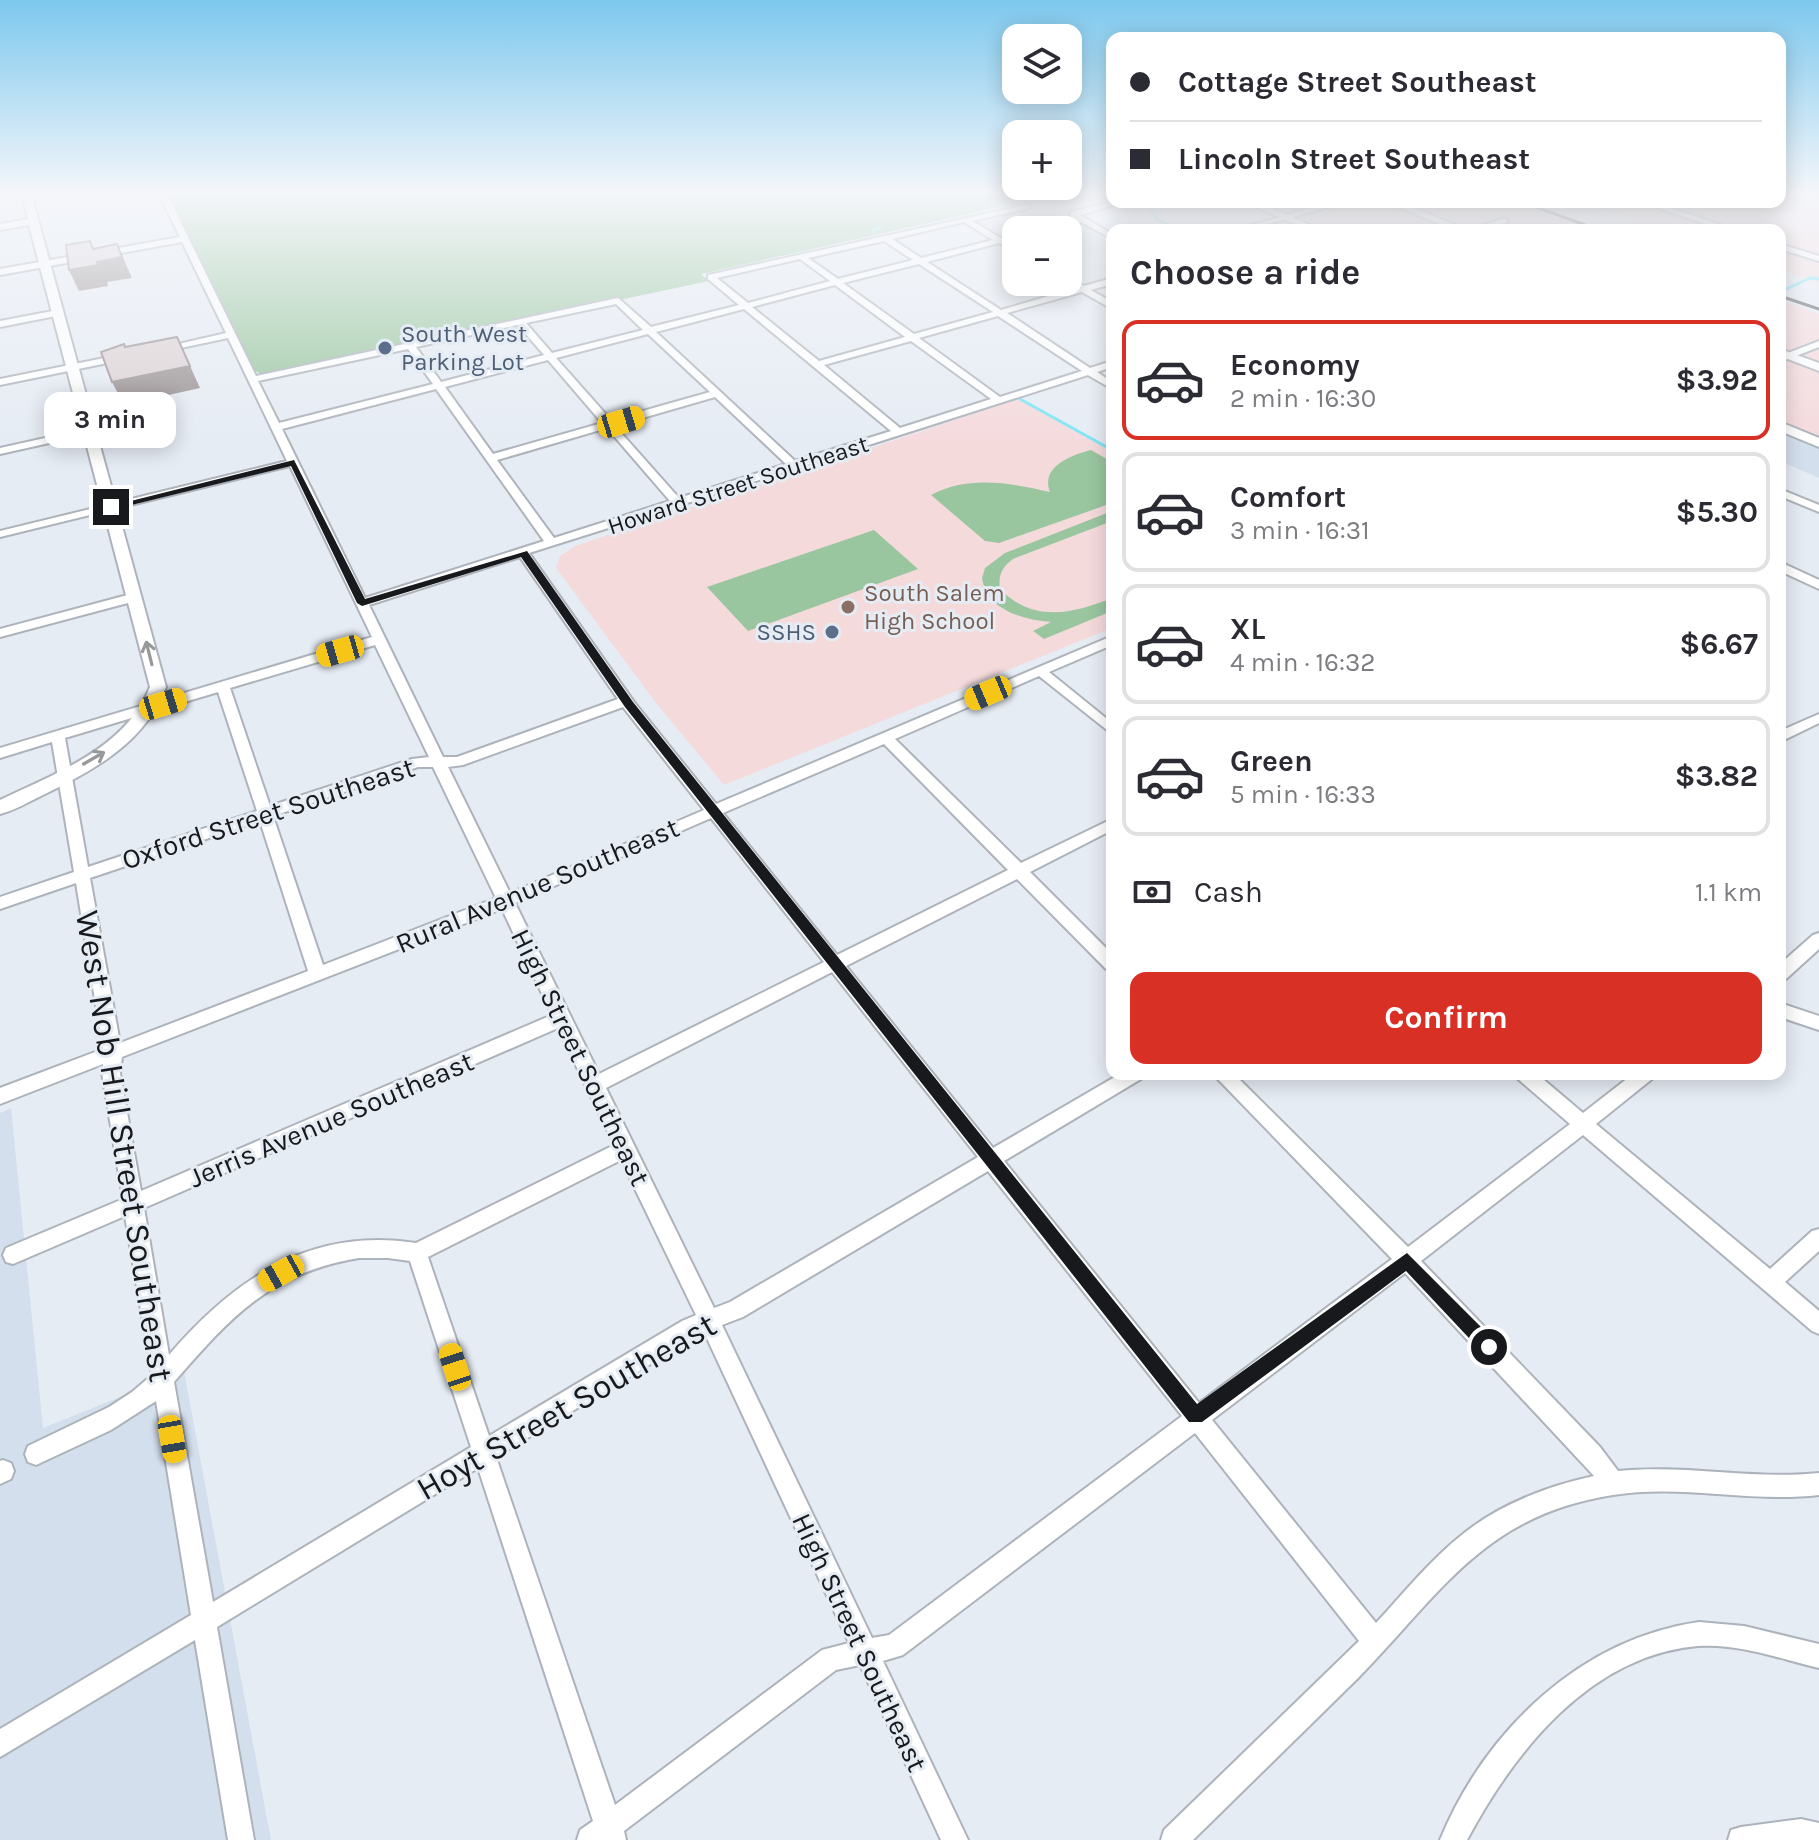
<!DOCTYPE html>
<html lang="en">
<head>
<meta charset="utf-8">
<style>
	:root { --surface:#fff; --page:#f7f7f7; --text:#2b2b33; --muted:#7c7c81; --line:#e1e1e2; --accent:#d93025 }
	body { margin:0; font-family:Karla,sans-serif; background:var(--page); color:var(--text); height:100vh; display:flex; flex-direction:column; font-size:30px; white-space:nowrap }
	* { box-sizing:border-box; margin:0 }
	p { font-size:26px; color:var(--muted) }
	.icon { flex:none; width:44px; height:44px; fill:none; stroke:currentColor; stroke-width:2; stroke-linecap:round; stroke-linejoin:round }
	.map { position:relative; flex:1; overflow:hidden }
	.panel { position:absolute; left:1106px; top:224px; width:680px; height:856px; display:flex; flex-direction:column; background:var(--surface); border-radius:16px; box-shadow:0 4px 20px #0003 }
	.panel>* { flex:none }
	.top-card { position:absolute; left:1106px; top:32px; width:680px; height:176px; border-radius:16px; box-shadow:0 4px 20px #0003; display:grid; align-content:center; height:176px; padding:0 24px; background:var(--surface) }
	.fabs { position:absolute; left:1002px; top:24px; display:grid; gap:16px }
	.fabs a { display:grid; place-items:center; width:80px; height:80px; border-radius:16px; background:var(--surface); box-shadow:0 4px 20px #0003; font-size:40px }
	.end { position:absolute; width:36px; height:36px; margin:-18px; border:10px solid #17191c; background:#fff; box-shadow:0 0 0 4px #fff }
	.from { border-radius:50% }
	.bubble { position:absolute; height:56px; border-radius:16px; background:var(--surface); box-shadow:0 4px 20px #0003; font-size:26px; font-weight:700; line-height:56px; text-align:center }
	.car { position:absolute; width:24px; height:48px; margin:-24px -12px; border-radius:10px; box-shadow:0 0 6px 2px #0007; background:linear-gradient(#f5c518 24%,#345 0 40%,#f5c518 0 76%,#345 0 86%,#f5c518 0) }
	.top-card b { display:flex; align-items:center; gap:28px; height:76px; font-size:30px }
	.top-card b+b { border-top:2px solid var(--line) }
	.top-card i { width:20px; height:20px; background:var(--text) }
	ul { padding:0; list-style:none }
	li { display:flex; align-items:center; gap:24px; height:120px; margin:0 16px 12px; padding:0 8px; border:4px solid var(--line); border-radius:16px }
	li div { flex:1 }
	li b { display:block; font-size:30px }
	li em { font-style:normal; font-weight:700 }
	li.current { border-color:var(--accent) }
	li>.icon { width:72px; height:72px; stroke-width:1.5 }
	h2 { padding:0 24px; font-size:36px; line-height:96px }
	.pay { display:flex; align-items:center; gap:20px; height:88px; padding:0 24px; font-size:30px }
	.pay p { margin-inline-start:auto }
	.cta { display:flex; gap:16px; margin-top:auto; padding:16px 24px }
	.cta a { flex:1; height:92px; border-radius:16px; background:var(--accent); color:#fff; font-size:32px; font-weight:700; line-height:92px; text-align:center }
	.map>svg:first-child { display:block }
	.built { fill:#d4dfed }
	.industrial { fill:#f5dadc }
	.green { fill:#99c69f }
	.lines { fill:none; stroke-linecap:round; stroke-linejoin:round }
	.stream { stroke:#7ce5f6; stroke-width:3 }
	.minor-casing { stroke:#adb3ba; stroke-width:4 }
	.major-casing { stroke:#adb3ba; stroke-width:4 }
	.minor { fill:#fff; fill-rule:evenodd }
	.major { fill:#fff; fill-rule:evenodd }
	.rail { stroke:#53565b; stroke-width:3 }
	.wall { fill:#beb5b7 }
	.shaded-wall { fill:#9b9395 }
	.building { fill:#ddd2d5; stroke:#9b9395; stroke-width:2 }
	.oneway { stroke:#979899 }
	.route { fill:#17191c }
	.service-dot { fill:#5c6f8a; stroke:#e6ecf4; stroke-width:3 }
	.education-dot { fill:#8d6e63; stroke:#e6ecf4; stroke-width:3 }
	.labels { text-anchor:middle; stroke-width:6; stroke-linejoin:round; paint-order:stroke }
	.far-service-label { font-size:24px; fill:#4e5e75; stroke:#e6ecf4; text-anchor:start }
	.far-street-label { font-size:24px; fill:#17191c; stroke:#e6ecf4 }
	.far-education-label { font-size:24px; fill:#785e54; stroke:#e6ecf4; text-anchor:start }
	.street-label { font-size:28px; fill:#17191c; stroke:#e6ecf4 }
	.near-street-label { font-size:34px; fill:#17191c; stroke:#e6ecf4 }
</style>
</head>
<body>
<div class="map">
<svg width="1819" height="1840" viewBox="0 0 1819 1840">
	<rect width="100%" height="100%" fill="#e6ecf4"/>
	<path class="built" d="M1780,432l39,16v30l-39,-17z
		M11,1108l32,320 141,-57 87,469h-271v-727z"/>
	<path class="industrial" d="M1780,190h39v93l-39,-13v-40h-117l-83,-28h200z
		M1264,202h249l76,28h-260z
		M1780,300l39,14v124l-39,-16z
		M1019,399l93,53v176l-388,157 -68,-82 -100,-135 4,-12 15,-10z"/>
	<path class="green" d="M166,190h825l27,13 -317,71 8,7 -445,94 -9,-4z
		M1091,450l21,12v41l-113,40 -14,-2 -54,-46c37,-20 80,-12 119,-3 -10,-25 21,-37 41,-42z
		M1112,511v10l-99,38c-11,8 -15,16 -13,30 33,34 72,25 112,9v13l-68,28 -11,-8 18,-9c-28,-2 -64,-12 -69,-44l3,-10 20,-15z
		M874,530l44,39 -170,62 -41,-44z"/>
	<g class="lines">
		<path class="stream" d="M1038,190h43
			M1102,190l10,1
			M1146,202l12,18 21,10
			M874,234v-4l7,-3
			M1780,292l30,-14 9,1
			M1020,399l92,51"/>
		<defs>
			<path id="minor" d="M157,190h8l91,186 362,-78 33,29 88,-22 -31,-26v-4l322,-71v4l-58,13 29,17 15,-4v4l-10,3 10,6v5l-17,-9 -72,19 74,48 75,-22 -11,-6h3v-5l16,9 28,-8v6l-21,6 21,12v7l-30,-17 -75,21 83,55 22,-7v6l-15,5 15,10v7l-24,-14 -404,129 -1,3h-8l-146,46 105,149 82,102 396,-168v9l-63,27 63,51v11l-73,-58 -144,63 126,124 91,-44v11l-82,42 82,82v16l-6,-1 -89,-90 -171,87 147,182 127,-74h24l-3,5 -137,82 195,242 193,-144 -179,-185h21l174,173 162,-123 -52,-45 -3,-5h22l46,39 50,-39h22l-3,5 -56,45 174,145 42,-38 7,-2v22l-34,31 34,29v23l-7,-3 -229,-196 -162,126 179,186 18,24c67,-7 134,9 201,2v22c-69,8 -138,-11 -206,0 -129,20 -171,97 -255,183 -55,54 -110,108 -165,162h-32l3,-10 195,-189 -164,-208 -292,222 -20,6 85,179h-27l-81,-175 -24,5 -212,161 2,9h-49l3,-10 13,-9 -115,-353 -261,159 37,213h-26l-33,-200 -195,117v-28l191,-114 -35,-214 -45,29 -75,35 -8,-3 -3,-8 3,-8 81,-39 23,-15 20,-17 -27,-159 -112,48 -7,-2 -3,-7 3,-7 117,-49 -21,-126 1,-9 -103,40v-16l103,-39 -27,-166 -76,26v-12l74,-25 -22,-130 -52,16v-10l372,-111 -82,-171 -290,71v-6l287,-70 -59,-123 -66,14 -5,-3 69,-16 -44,-91 -182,33v-6l180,-32zM964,222l29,18 -72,18 -29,-19zM884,241l29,19 -75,19 -30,-21zM800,259l30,22 -82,22 -31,-25zM919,264l74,48 -79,22 -71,-51zM835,285l70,52 -86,24 -67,-54zM616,304l27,26 -91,23 -26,-30zM744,309l147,122 -96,30 -139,-129zM998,316l84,55 -82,26 -81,-59zM518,325l26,30 -103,27 -25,-35zM648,334l62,58 -99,28 -55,-62zM911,341l80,58 -91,29 -76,-63zM408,349l25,35 -154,39 -21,-42zM548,360l54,63 -109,31 -48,-67zM436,389l108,152 -179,57 -83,-169zM715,397l71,67 -107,34 -64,-72zM607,428l63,73 -116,37 -57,-78zM520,557l98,142 -161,58h-14l-74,-152zM375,645l54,112 -17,2 -142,47 -40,-118zM218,692l39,119 -169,56 -23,-129zM623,707l81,103 -194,83 -62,-126 15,-2zM884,744l124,126 -171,85 -114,-142zM418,767h15l63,131 -173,67 -50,-149zM711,818l113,144 -225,112 -84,-171zM260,821l48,150 -188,72 -30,-165zM502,909l50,106 -411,176 -21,-118 2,-16zM832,972l146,185 -248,145 -16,6 -108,-220zM558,1028l56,117 -198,98c-105,-16 -181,35 -247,112l-25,-147zM621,1160l75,155 -14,6 -193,115 -61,-179zM988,1171l194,245 -293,219 -17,3 -150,-313 21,-8zM359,1258h29l22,3 61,186 -258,155 -39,-220c57,-65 95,-109 185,-124zM1405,1273l189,203c-46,10 -94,28 -131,58 -33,26 -59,59 -87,89l-164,-203zM704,1332l145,311 -27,7 -207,155 -119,-348z
				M1112,202h12l-44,13 32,19v5l-31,-17 -31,8h-13l38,-11 -5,-3v-4z
				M1334,202h13l-101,28 -5,-2z
				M1641,202h12l82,28h-12z
				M1505,218l3,4 -28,8h-12z
				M1780,244l39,12v5l-39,-12z
				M58,310l3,1v4l-61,12v-6z
				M1819,341v6l-39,15v-6z
				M124,354l3,1v4l-127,26v-6z
				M90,428l5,3 -1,2 -94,21v-6z
				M1780,489l39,16v7l-39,-16z
				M1780,562l39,18v9l-39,-18z
				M135,593l4,1v6l-139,37v-8z
				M1819,714v9l-39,19v-11z
				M1819,933v16l-33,30 -6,2v-17l33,-29z
				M1780,1003l39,13v14l-39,-13z
				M3,1460l8,3 3,8 -3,8 -11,5v-23z
				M1699,1622l45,4 75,18v24c-39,-9 -80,-25 -121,-22 -108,9 -184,106 -231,194h-27c45,-109 140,-201 259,-218z
				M1801,1819l18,4v17h-91l3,-10 10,-3z"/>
			<path id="major" d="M21,190h9l136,497c-21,55 -70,82 -121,107 -15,7 -29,16 -45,20v-14c56,-27 125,-51 150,-113l-121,-462 -29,5v-6l28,-5z
				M1245,202h13l63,28h-13z
				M1386,202h13l69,28h-14z
				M1780,349l39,14v8l-39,-15z
				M1780,422l39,16v9l-39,-16z"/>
		</defs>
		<use href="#minor" class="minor-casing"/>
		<use href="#major" class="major-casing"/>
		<use href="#minor" class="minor"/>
		<use href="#major" class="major"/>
		<path class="rail" d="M1522,202l77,28
			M1780,296l39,13"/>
	</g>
	<path class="wall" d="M1276,202h36l-22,6z"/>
	<path class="shaded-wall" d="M1291,202h21l-22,6z
		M90,241l10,20 17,-17 15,34 -25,4 1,4 -29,5 -10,-21z
		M190,366l10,22 -76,17 -12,-23z"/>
	<path class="building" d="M90,241l3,8 24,-5 5,13 -25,5 1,3 -29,5 -3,-25z
		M177,337l13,29 -78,16 -11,-30 23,-8 1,3z"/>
	<defs><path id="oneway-shaft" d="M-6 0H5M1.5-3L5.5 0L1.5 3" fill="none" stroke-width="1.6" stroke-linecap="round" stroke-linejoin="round" transform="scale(2)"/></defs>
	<g class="oneway">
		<use href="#oneway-shaft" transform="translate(149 653) rotate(-104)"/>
		<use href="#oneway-shaft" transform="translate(94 758) rotate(-30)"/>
	</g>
	<linearGradient id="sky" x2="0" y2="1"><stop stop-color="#7dc8ee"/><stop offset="0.43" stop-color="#f4f6fa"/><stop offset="1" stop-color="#f4f6fa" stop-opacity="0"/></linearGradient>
	<rect width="1819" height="447" fill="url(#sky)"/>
	<path class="route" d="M294,460l71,139 162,-48 106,151 564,702 210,-151 88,88v12h-12l-77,-82 -204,151h-13l-564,-715 -104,-150 -159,49 -5,-3 -66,-137 -180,44 -4,-3z"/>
	<g class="service-dot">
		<circle cx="385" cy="348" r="8"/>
		<circle cx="832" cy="632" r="8"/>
	</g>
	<circle class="education-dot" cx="848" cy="607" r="8"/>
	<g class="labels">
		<g class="far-service-label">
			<text x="401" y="342">South West<tspan x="401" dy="28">Parking Lot</tspan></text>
			<text x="816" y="640" text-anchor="end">SSHS</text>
		</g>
		<g class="far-street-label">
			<text transform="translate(738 485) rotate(-18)" y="8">Howard Street Southeast</text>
		</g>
		<g class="far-education-label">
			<text x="864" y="601">South Salem<tspan x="864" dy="28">High School</tspan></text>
		</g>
		<g class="street-label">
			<text transform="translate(268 813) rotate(-18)" y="10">Oxford Street Southeast</text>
			<text transform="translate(537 885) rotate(-23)" y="10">Rural Avenue Southeast</text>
			<text transform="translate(581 1057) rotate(64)" y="10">High Street Southeast</text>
			<text transform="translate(331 1119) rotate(-23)" y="10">Jerris Avenue Southeast</text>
			<text transform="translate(860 1642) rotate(65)" y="10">High Street Southeast</text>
		</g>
		<g class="near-street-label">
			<text transform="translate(125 1146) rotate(81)" y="12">West Nob Hill Street Southeast</text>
			<text transform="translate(566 1406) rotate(-30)" y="12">Hoyt Street Southeast</text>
		</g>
	</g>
</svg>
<div class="fabs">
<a><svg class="icon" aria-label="layers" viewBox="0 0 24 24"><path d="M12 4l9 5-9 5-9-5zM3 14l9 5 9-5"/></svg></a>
<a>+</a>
<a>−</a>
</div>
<i class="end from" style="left:1489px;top:1347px"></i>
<i class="end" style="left:111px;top:507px"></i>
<div class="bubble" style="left:44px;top:392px;width:132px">3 min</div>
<i class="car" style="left:621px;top:422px;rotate:73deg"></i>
<i class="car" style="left:340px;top:651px;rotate:254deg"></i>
<i class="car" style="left:988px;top:693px;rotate:247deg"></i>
<i class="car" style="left:163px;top:704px;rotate:73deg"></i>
<i class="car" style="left:281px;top:1273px;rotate:241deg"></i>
<i class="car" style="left:455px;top:1367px;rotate:342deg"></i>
<i class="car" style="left:172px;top:1439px;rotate:170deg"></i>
<div class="top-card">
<b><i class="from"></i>Cottage Street Southeast</b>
<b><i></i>Lincoln Street Southeast</b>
</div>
<section class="panel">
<h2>Choose a ride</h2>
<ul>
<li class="current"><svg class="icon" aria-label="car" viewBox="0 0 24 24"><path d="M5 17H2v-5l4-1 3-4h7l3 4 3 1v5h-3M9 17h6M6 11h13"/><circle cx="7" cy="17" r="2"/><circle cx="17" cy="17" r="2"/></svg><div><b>Economy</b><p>2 min · 16:30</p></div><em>$3.92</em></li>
<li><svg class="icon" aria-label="car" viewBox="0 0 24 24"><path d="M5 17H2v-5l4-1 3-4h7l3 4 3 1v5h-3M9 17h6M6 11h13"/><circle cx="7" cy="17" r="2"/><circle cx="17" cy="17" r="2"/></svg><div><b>Comfort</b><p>3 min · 16:31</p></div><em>$5.30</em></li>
<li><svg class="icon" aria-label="car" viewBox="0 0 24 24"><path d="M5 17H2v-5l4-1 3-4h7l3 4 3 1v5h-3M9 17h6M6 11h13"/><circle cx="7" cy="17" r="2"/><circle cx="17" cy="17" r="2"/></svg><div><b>XL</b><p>4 min · 16:32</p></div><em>$6.67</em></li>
<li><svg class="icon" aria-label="car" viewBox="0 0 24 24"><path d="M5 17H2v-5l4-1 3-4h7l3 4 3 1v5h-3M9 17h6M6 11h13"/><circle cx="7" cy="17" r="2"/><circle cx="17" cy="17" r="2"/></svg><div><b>Green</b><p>5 min · 16:33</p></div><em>$3.82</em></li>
</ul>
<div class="pay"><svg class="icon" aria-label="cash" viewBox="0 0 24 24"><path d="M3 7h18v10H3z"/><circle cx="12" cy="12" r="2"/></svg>Cash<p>1.1 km</p></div>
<div class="cta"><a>Confirm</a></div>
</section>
</div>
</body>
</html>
